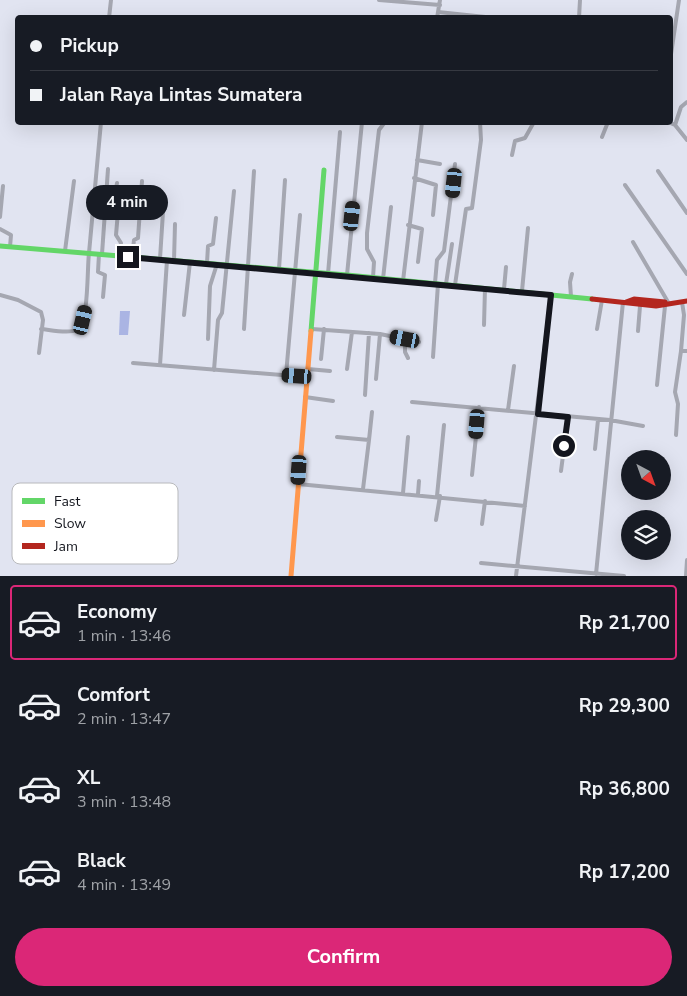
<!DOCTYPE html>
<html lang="en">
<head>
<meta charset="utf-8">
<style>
	:root { --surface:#171b24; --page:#20242c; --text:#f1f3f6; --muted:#9ea1a6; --line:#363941; --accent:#db2777 }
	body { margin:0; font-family:"Nunito Sans",sans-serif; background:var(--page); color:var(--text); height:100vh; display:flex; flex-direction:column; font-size:19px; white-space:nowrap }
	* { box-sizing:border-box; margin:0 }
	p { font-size:16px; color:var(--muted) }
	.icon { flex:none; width:28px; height:28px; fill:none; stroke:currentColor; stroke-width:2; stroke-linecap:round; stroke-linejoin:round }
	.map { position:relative; height:576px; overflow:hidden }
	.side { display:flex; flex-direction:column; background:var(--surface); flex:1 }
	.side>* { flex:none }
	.guide { position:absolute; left:15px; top:15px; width:658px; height:110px; border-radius:5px; box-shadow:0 5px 20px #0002; display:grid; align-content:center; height:110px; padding:0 15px; background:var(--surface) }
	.needle { width:32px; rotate:139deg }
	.fabs { position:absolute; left:621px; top:450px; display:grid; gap:10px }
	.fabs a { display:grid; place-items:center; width:50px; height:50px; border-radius:50%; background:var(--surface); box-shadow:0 5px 20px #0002; font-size:25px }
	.end { position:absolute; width:22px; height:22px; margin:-11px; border:6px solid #14161e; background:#fff; box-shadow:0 0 0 2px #fff }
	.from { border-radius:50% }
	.bubble { position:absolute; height:35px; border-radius:18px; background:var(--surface); box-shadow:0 5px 20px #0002; font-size:16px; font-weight:700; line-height:35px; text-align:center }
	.car { position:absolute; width:15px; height:30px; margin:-15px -8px; border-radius:6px; box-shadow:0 0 4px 1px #0007; background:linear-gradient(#222 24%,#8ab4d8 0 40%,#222 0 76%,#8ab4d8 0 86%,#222 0) }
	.guide b { display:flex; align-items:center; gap:18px; height:48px; font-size:19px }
	.guide b+b { border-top:1px solid var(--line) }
	.guide i { width:12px; height:12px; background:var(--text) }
	ul { padding:9px 0 0; list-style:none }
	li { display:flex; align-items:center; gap:15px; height:75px; margin:0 10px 8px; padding:0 5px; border:2px solid transparent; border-radius:5px }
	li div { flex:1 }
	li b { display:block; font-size:19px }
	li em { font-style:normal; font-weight:700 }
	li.on { border-color:var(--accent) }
	li>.icon { width:45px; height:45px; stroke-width:1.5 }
	.action { display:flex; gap:10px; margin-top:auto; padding:10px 15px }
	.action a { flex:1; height:58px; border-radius:30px; background:var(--accent); color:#fff; font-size:20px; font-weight:700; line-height:58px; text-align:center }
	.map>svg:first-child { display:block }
	.water { fill:#aab4e3 }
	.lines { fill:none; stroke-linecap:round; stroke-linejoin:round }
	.street { stroke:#a5a7b1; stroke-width:4 }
	.fast { stroke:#63d668; stroke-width:5 }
	.slow { stroke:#ff974d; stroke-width:5 }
	.jam { stroke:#b3261e; stroke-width:5 }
	.route { stroke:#14161e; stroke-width:6 }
	.key { fill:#fff; stroke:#b8b9bc; stroke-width:1 }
	.key-label { font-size:14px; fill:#14161e }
</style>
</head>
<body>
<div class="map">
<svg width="687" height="576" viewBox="0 0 687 576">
	<rect width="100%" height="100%" fill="#e1e4f1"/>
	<path class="water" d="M120,311h10l-2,24h-9z"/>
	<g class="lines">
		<path class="street" d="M379,0l61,5
			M438,12l57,6
			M109,18l2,-18
			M437,18l3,-18
			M579,18l1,-18
			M670,61l9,-61
			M668,122l7,3 12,15
			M675,125l6,-18 6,-5
			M602,137l6,-15
			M512,155l3,-14 10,-3 9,-16
			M417,160l23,4
			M658,171l29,42
			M414,178l22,7 -3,30
			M117,183l-2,11 4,6 -3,35 5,8 -3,12
			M625,185l62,89
			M158,193l6,3 -4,63
			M0,217l3,-31
			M408,225l14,4 -4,33
			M0,229l11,6 -1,12
			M633,242l35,60
			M65,251l9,-70
			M89,253l12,-131
			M99,254l-1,18 7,3 -2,22
			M102,254l6,-85
			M132,257l2,-17 4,-2 4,-57
			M174,261l1,-37
			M207,263l1,-17 5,-2 3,-26
			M279,269l6,-89
			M328,274l12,-142
			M347,275l15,-153
			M373,278l1,-16 -7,-13v-16l12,-103 6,-8
			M383,279l8,-72
			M403,281l19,-159
			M435,283l2,-23 7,-9 11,-87
			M446,284l6,-40
			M455,285l11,-76 6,-1 9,-68 -1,-18
			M504,289l2,-22
			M522,291l6,-63
			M0,295l18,5 23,12 2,8 -4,33
			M571,297l-1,-15 2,-8
			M682,302l2,13 -3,36h6
			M184,315l6,-53
			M484,325l1,-37
			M41,329c10,1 27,5 36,1 12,-6 10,-62 12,-77
			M244,329l10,-158
			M312,329l68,5 39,8
			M597,329l5,-29
			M638,331l2,-25
			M208,339l2,-53 7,-22
			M405,339v13l3,6
			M433,357l5,-73
			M321,359l3,-30
			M133,363l174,14
			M160,365l7,-105
			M308,369l22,2
			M347,369l5,-37
			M214,370l4,-50 4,-7 12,-122
			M286,375l14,-160
			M376,379l4,-45
			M657,385l8,-79
			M365,395l4,-62
			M305,397l28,4
			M412,402l198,18 33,6
			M508,410l6,-44
			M676,435l2,-31 -3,-12 6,-41
			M337,437l32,3 -6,49
			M369,440l3,-28
			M595,449l3,-29
			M561,471l7,-54
			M472,475l7,-68
			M298,484l227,22
			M403,493l5,-56
			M418,494l1,-13
			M437,496l7,-71
			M436,520l4,-24
			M482,524l3,-23
			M481,563l143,13
			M596,574l27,-272
			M516,576l35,-281
			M686,576l1,-16"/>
		<path class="fast" d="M0,246l347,29 245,24
			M311,331l13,-161"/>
		<path class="slow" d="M291,576l20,-245"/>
		<path class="jam" d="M592,299l64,7 31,-5
			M626,302l8,-3 31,3"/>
	</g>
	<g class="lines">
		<path class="route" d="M128,257l423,38 -13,119 30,3 -4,29"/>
	</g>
	<rect x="12" y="483" width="166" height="81" rx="8" class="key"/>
	<rect x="22" y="498" width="23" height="6" fill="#63d668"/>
	<rect x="22" y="520" width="23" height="7" fill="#ff974d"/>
	<rect x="22" y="543" width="23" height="6" fill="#b3261e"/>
	<g class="key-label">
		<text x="54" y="506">Fast</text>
		<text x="54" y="528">Slow</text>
		<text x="54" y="551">Jam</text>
	</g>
</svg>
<div class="fabs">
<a><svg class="needle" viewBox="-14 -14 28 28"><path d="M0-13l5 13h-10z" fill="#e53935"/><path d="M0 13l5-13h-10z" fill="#9ea1a6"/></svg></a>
<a><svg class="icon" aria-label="layers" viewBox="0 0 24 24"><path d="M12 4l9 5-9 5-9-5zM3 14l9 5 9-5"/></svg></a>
</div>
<i class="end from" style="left:564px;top:446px"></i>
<i class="end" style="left:128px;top:257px"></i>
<div class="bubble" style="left:86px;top:185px;width:82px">4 min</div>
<i class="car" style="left:454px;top:183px;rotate:186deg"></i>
<i class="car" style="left:352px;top:216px;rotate:6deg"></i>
<i class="car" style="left:83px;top:320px;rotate:13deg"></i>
<i class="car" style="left:405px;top:339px;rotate:281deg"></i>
<i class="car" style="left:297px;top:376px;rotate:274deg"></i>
<i class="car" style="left:477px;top:424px;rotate:185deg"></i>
<i class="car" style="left:299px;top:470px;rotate:184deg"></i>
<div class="guide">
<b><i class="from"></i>Pickup</b>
<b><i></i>Jalan Raya Lintas Sumatera</b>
</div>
</div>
<section class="side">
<ul>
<li class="on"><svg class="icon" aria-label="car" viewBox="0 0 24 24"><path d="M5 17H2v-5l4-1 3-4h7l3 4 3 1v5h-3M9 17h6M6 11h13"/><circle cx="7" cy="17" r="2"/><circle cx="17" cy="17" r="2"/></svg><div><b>Economy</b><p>1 min · 13:46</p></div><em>Rp 21,700</em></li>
<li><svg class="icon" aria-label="car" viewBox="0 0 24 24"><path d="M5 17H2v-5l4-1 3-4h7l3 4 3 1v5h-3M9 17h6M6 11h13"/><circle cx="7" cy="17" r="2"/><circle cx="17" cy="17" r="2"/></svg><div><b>Comfort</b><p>2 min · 13:47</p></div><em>Rp 29,300</em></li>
<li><svg class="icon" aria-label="car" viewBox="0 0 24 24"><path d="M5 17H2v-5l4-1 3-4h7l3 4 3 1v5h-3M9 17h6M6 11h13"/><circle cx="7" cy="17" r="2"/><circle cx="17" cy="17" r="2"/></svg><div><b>XL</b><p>3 min · 13:48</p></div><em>Rp 36,800</em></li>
<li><svg class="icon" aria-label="car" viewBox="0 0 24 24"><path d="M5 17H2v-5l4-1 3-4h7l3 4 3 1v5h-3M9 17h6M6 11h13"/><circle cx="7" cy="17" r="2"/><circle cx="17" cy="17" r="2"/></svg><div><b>Black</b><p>4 min · 13:49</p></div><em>Rp 17,200</em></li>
</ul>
<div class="action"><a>Confirm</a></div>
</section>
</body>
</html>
